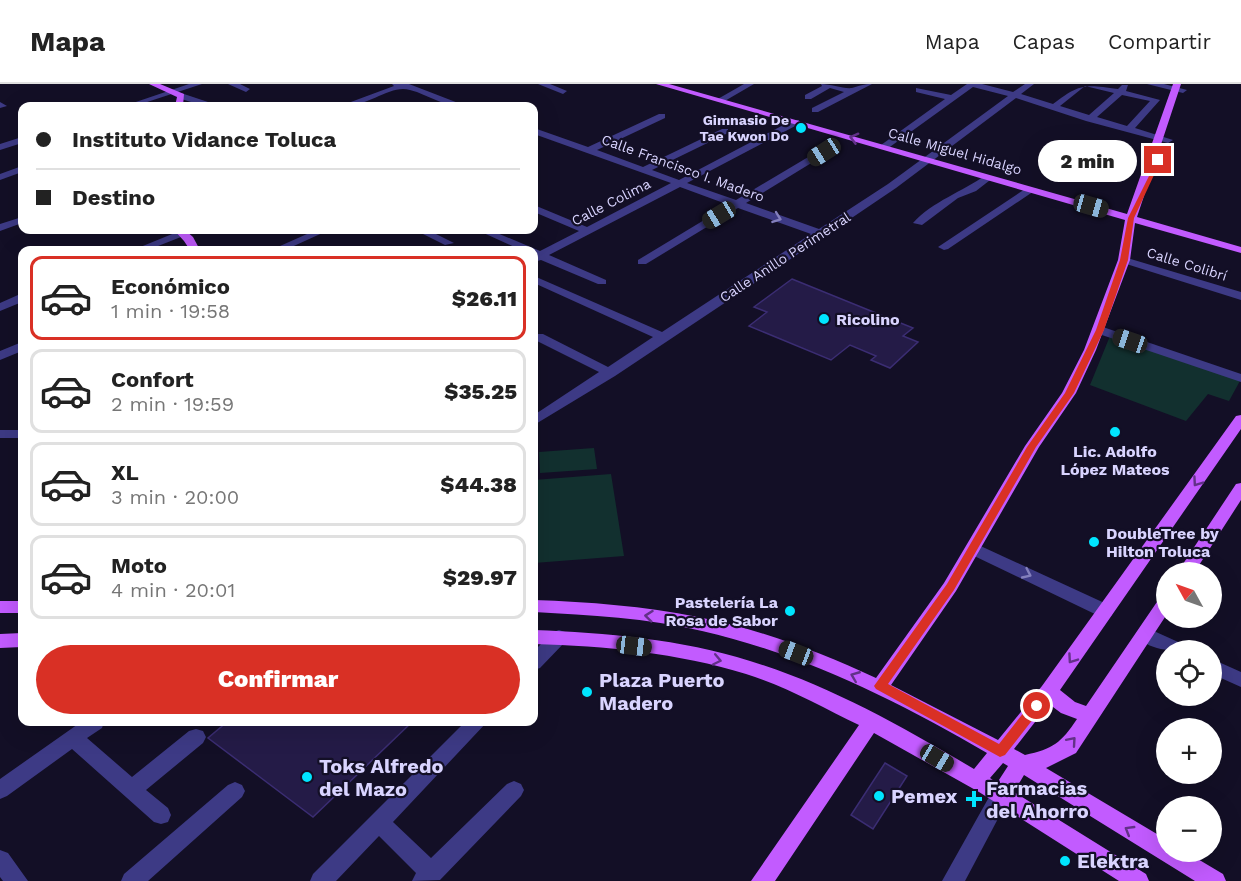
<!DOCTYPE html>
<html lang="es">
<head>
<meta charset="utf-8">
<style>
	:root { --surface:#fff; --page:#f2f2f2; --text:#222; --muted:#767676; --line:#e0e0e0; --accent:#d93025 }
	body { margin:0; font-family:"Work Sans",sans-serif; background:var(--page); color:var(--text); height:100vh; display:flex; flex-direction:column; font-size:22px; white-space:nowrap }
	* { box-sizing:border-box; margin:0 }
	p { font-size:20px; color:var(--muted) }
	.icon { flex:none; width:33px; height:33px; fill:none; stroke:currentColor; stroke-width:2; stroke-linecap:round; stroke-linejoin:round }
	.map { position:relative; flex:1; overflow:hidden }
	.sheet { position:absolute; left:18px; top:162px; width:520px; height:480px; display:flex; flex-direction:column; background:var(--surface); border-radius:12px; box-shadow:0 6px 24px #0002 }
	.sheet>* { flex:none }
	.top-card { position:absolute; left:18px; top:18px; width:520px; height:132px; border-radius:12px; box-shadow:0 6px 24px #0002; display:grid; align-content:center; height:132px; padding:0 18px; background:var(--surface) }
	.needle { width:39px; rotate:310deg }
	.fabs { position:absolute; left:1156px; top:478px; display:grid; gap:12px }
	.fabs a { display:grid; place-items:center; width:66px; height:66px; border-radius:50%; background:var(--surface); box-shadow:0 6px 24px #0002; font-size:30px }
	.end { position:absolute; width:27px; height:27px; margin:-14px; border:8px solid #d93025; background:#fff; box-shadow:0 0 0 3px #fff }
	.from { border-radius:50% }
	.bubble { position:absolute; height:42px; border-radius:21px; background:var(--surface); box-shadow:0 6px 24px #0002; font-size:20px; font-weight:800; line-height:42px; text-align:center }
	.car { position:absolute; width:18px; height:36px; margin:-18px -9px; border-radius:8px; box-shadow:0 0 4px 2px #0007; background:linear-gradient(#222 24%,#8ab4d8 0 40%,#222 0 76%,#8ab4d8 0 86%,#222 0) }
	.top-card b { display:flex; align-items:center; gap:21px; height:57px; font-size:22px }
	.top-card b+b { border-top:2px solid var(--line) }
	.top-card i { width:15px; height:15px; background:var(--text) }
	ul { padding:10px 0 0; list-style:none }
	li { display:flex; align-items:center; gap:18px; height:84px; margin:0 12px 9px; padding:0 6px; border:3px solid var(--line); border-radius:12px }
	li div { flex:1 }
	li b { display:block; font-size:22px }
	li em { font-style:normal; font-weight:800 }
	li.current { border-color:var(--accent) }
	li>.icon { width:54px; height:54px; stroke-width:1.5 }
	.action { display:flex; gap:12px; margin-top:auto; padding:12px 18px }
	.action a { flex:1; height:69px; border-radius:36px; background:var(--accent); color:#fff; font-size:24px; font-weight:800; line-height:69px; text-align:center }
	header { display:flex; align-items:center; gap:36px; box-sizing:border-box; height:84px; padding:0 30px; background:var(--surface); border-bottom:2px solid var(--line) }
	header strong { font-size:28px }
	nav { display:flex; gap:33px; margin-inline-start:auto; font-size:21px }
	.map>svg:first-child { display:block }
	.green { fill:#12302f }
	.building { fill:#241b47; stroke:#3b2d73; stroke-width:1.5 }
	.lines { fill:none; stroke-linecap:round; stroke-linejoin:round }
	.minor { fill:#3d3a85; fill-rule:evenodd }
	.major { fill:#c25bff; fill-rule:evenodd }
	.oneway { stroke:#623188 }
	.oneway2 { stroke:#837fbc }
	.route { fill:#d93025 }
	.poi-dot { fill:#00e5ff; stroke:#130f26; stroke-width:2 }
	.labels { text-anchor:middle; stroke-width:4.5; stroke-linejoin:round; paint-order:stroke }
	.far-poi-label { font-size:14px; font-weight:bold; fill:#d9d4ff; stroke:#130f26; text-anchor:end }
	.far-street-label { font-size:14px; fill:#d9d4ff; stroke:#130f26 }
	.poi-label { font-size:16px; font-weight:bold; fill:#d9d4ff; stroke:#130f26; text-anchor:start }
	.near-poi-label { font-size:20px; font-weight:bold; fill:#d9d4ff; stroke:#130f26; text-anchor:start }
</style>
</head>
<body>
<header>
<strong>Mapa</strong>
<nav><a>Mapa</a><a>Capas</a><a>Compartir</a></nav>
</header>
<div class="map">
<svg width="1241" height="797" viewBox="0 0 1241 797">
	<rect width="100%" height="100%" fill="#130f26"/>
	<path class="green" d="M1110,252l131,43 -12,22 -21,-7 -22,27 -96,-36z
		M594,364l3,21 -57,4 -1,-21z
		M611,390l13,82 -90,7v-83z"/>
	<path class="building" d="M792,195l121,49 -10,8 15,6 -28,26 -19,-8 5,-4 -26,-11 -19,15 -82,-34 18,-14 -13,-5z
		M227,638h185l-99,95 -105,-79z
		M885,679l22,13 -34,53 -22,-14z"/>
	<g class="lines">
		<path class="minor" d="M189,0h13l-67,22h-11z
			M228,0h12l10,5 -4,3z
			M392,0h17l57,22c-23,3 -43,-16 -63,-17 -18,0 -41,20 -63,17l54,-20z
			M538,0h12l17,7 -4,3z
			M744,0h10l-31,18 -7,-2z
			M821,0c10,0 22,5 31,4 7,-2 12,-4 20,-4l-54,28h-6v-4l32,-16 -14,-4 -19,11h-6v-4l17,-9z
			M967,0h15l31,8 12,-8h9l-13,10 32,10c26,-20 31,-20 65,-15l4,-4h6l-2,6 34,9 -25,28 38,12 -5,3 -82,-22 -70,-23 -120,90 -71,48 -210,140 -81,49v-10l65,-43 -64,-32v-6h8l65,33 45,-30 -119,-54v-7l128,56 149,-98 -73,-26 -92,56h-8v-4l91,-55 -49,-18 -131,68 57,25v4h-8l-57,-24 -7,2v-12h-13l-44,-20h13l50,21 39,-20 -45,-19v-7l53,22 84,-44 -137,-49v-6l54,19 71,-33h6v4l-68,32 46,17 79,-38h6v4l-76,37 27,10 114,-60h6v4l-112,59 49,17 84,-50h6v4l-80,49 73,26 69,-45 120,-88 -35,-9 -86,62h-6v-4l64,-46 -29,-7v-4l35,7zM1085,2l29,7 -25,22 -29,-9zM1122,11l28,6 -23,25 -30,-9z
			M1147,0h17l23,6 -4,3z
			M181,9l33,11 1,2h-11l-26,-8v-4z
			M0,18l7,4 -7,2z
			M59,18l7,2 1,2h-11v-3z
			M22,53v6l-22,7v-6z
			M22,82v6l-22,8v-6z
			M986,91l8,2 -18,14 -18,7 -36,27 -9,-2c20,-22 49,-31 73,-48z
			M1028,103l9,2 -89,60 -4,1 -6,-3z
			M22,133v6l-22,8v-7z
			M182,146l4,1v4l-38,15h-15z
			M316,146h13l-44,20h-14z
			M415,146h13l26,13 -9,2z
			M1124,173l117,35v8l-121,-38v-4z
			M18,211h4v7l-22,9v-8z
			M1100,242l141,48v8l-145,-49 -2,-3z
			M22,258v9l-22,9v-9z
			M0,346h22v8h-22z
			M974,459l137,63 3,5 -3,5 -6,1 -6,-1 -131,-63 -2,-4 2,-4z
			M1145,543l42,19 3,5c-16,0 -44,0 -54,-17l3,-5z
			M559,546l6,2 3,5 -3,5 -25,26 -6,2v-19l19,-19z
			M1212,575l29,13v15l-29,-13z
			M81,638h23l-2,6 -15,10 45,39 57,-46 7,-2 7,2 3,6 -3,6 -57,47 22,18 3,7 -3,7 -7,2 -7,-2 -82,-73 -65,47 -7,3v-20z
			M465,638h22l-94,100 38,36 76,-74 7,-3 7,3 3,6 -3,6 -81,84 -28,1 4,-8 -37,-37 -43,45h-26l3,-7z
			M235,698l7,3 3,6 -3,6 -94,84h-27l3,-7 104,-89z
			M1000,703l7,3 3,6 -45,85h-23l51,-91z
			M0,766l8,3 20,28h-25l-3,-4z"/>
		<path class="major" d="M149,0h11l24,10 -1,12h-8l2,-9z
			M656,0h13l458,130 46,-130h8l-44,133 104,30v6l-106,-30 -5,37 -34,90 -20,43 -37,54 -83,144 -65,94 107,55 44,-54 194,-270 5,-1v14l-181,261 15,12 11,4 75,-110 6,-2v20l-91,139 -30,15 121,72v12h19l37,22 3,7h-31l-171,-106 -10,17 132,82 3,7h-30l-140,-89 -105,-59 -99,148h-24l108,-156c-37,-18 -74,-39 -113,-51 -68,-21 -141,-28 -212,-30v-14c72,3 147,9 216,31 79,24 153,66 224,108l13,-16c-89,-52 -184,-99 -285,-122 -55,-13 -112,-16 -168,-19v-12c55,2 110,6 164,17 61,12 122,35 178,61l68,-95 81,-137 37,-53 22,-43 34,-90 7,-40zM1049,620l12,9 16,6c-16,24 -24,30 -52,36l-11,-6zM1003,679l5,3 -11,17 -7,-5z
			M174,146h11l8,7 7,13h-10l-6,-9z
			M1241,399v17l-47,73h-17l59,-89z
			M0,517h22v12h-22z
			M22,549v14l-22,1v-14z"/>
	</g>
	<defs><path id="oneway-chevron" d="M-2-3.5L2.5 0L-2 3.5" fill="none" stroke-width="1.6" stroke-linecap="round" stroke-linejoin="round" transform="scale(1.5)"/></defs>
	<g class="oneway">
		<use href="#oneway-chevron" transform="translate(854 54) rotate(-165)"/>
		<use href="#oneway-chevron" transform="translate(1197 398) rotate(125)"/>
		<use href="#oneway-chevron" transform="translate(649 532) rotate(-174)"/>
		<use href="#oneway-chevron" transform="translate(1072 575) rotate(125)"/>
		<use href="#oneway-chevron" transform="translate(717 576) rotate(12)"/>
		<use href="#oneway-chevron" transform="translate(855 592) rotate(-158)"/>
		<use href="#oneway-chevron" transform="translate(1072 657) rotate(-49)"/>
		<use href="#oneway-chevron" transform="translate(1129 746) rotate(-149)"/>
	</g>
	<g class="oneway2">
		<use href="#oneway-chevron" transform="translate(777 134) rotate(20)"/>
		<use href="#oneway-chevron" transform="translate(1027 490) rotate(25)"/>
	</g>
	<path class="route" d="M1158,74l3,2 -27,58 -6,42 -24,70 -30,63 -38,54 -82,143 -66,94 111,60 33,-42h9v7l-36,46 -5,2 -124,-68 -2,-3 73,-102 80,-137 38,-54 31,-63 24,-70 8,-42z"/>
	<g class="poi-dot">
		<circle cx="801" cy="44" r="6"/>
		<circle cx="824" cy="235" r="6"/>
		<circle cx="1115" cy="348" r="6"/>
		<circle cx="1094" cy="458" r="6"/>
		<circle cx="790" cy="527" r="6"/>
		<circle cx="587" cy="608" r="6"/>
		<circle cx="307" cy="693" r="6"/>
		<circle cx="879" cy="712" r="6"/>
		<path d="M971 706h6v6h6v6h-6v6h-6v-6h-6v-6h6z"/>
		<circle cx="1065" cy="777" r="6"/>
	</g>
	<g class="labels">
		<g class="far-poi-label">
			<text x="789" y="41">Gimnasio De<tspan x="789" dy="16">Tae Kwon Do</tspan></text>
		</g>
		<g class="far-street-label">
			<text transform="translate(955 67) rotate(16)" y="5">Calle Miguel Hidalgo</text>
			<text transform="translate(683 84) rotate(20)" y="5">Calle Francisco I. Madero</text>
			<text transform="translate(611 118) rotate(-27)" y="5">Calle Colima</text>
			<text transform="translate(785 173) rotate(-33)" y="5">Calle Anillo Perimetral</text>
			<text transform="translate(1187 180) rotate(17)" y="5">Calle Colibrí</text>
		</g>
		<g class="poi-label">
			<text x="836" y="241">Ricolino</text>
			<text x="1115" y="373" text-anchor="middle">Lic. Adolfo<tspan x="1115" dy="18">López Mateos</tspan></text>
			<text x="1106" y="455">DoubleTree by<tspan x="1106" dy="18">Hilton Toluca</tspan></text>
			<text x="778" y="524" text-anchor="end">Pastelería La<tspan x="778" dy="18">Rosa de Sabor</tspan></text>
		</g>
		<g class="near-poi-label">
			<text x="599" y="603">Plaza Puerto<tspan x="599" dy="23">Madero</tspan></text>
			<text x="319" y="689">Toks Alfredo<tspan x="319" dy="23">del Mazo</tspan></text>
			<text x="986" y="711">Farmacias<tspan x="986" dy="23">del Ahorro</tspan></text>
			<text x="891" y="719">Pemex</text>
			<text x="1077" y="784">Elektra</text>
		</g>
	</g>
</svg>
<div class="fabs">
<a><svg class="needle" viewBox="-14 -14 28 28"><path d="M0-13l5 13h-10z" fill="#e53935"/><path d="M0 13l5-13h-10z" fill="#767676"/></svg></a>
<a><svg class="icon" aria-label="locate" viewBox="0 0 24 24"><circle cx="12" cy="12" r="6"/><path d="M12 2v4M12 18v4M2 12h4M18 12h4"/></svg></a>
<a>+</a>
<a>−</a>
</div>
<i class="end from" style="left:1037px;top:622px"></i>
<i class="end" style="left:1158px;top:76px"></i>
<div class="bubble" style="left:1038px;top:56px;width:99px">2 min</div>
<i class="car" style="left:824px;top:68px;rotate:238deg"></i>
<i class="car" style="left:1091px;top:122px;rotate:106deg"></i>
<i class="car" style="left:719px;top:131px;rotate:239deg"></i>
<i class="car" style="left:1130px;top:257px;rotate:289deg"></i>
<i class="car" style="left:634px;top:562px;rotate:97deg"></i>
<i class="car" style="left:796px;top:569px;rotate:291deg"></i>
<i class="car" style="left:937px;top:674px;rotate:121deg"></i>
<div class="top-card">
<b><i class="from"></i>Instituto Vidance Toluca</b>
<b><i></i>Destino</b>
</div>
<section class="sheet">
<ul>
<li class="current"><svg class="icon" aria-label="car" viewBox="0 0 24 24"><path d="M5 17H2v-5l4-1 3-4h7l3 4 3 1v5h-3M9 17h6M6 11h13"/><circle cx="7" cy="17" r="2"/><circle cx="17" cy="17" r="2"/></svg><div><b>Económico</b><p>1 min · 19:58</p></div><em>$26.11</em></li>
<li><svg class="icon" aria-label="car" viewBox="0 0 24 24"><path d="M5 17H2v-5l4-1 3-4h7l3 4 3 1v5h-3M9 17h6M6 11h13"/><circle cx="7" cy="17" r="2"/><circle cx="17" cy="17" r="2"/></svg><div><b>Confort</b><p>2 min · 19:59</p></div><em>$35.25</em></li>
<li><svg class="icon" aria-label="car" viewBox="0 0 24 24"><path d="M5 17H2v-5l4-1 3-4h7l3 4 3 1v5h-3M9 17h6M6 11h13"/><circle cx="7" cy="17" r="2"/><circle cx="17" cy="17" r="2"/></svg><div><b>XL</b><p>3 min · 20:00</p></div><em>$44.38</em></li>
<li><svg class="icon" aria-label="car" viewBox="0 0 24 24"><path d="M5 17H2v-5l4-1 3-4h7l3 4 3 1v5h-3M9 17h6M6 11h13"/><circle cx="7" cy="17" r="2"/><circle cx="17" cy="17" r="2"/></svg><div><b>Moto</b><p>4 min · 20:01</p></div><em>$29.97</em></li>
</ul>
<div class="action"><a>Confirmar</a></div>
</section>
</div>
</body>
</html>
